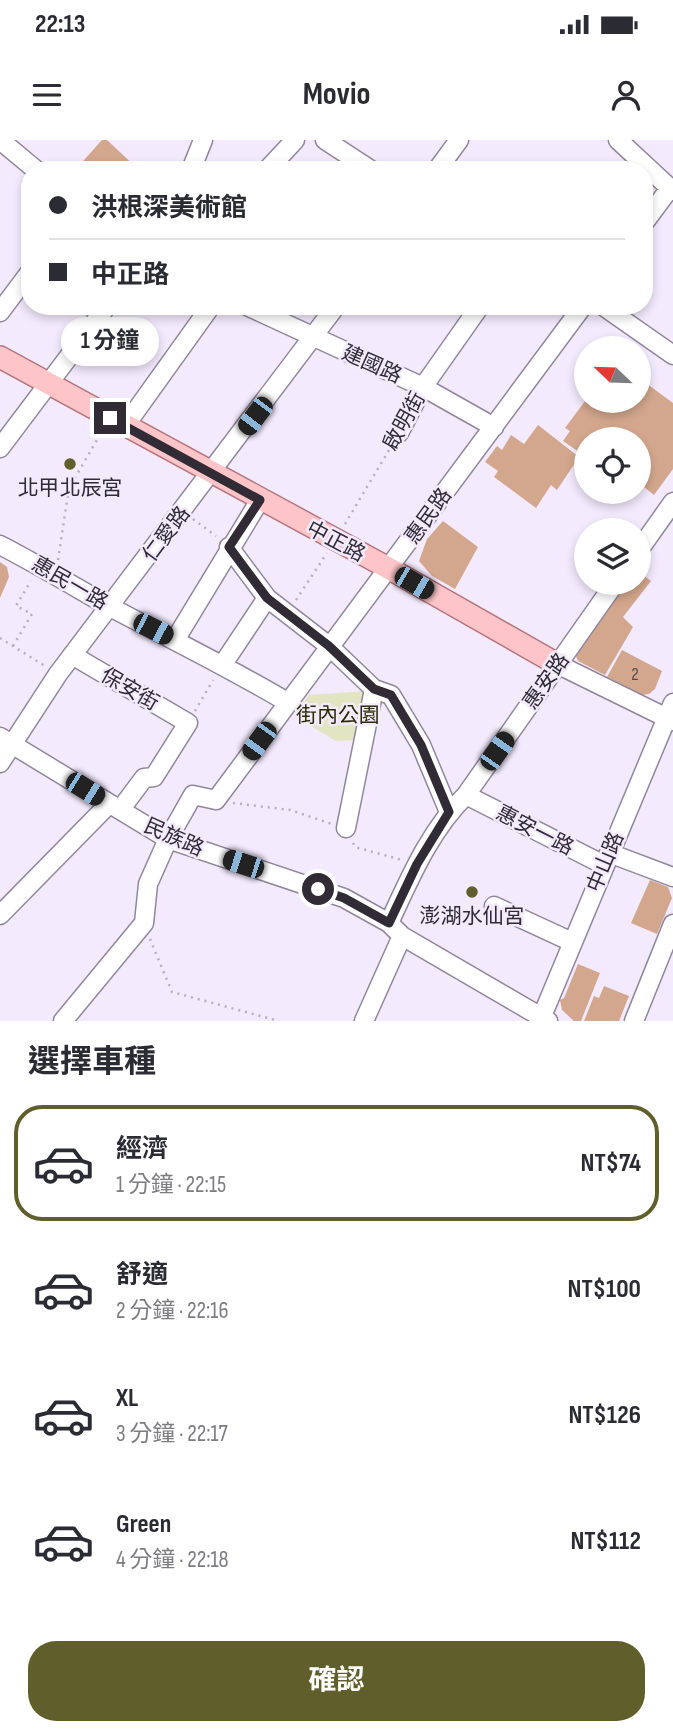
<!DOCTYPE html>
<html lang="zh-TW">
<head>
<meta charset="utf-8">
<style>
	:root { --surface:#fff; --page:#f2f2f3; --text:#2b2b33; --muted:#7c7c81; --line:#e1e1e2; --accent:#605f2b }
	body { margin:0; font-family:"Sofia Sans Condensed","Noto Sans TC",sans-serif; background:var(--page); color:var(--text); height:100vh; display:flex; flex-direction:column; font-size:26px; white-space:nowrap }
	* { box-sizing:border-box; margin:0 }
	p { font-size:23px; color:var(--muted) }
	.icon { flex:none; width:38px; height:38px; fill:none; stroke:currentColor; stroke-width:2; stroke-linecap:round; stroke-linejoin:round }
	.map { position:relative; height:881px; overflow:hidden }
	.details { display:flex; flex-direction:column; background:var(--surface); flex:1 }
	.details>* { flex:none }
	.top-card { position:absolute; left:21px; top:21px; width:632px; height:154px; border-radius:28px; box-shadow:0 4px 10px #0003; display:grid; align-content:center; height:154px; padding:0 28px; background:var(--surface) }
	.needle { width:46px; rotate:293deg }
	.controls { position:absolute; left:574px; top:196px; display:grid; gap:14px }
	.controls a { display:grid; place-items:center; width:77px; height:77px; border-radius:50%; background:var(--surface); box-shadow:0 4px 10px #0003; font-size:35px }
	.end { position:absolute; width:32px; height:32px; margin:-16px; border:9px solid #302b34; background:#fff; box-shadow:0 0 0 4px #fff }
	.from { border-radius:50% }
	.bubble { position:absolute; height:49px; border-radius:24px; background:var(--surface); box-shadow:0 4px 10px #0003; font-size:23px; font-weight:700; line-height:49px; text-align:center }
	.car { position:absolute; width:21px; height:42px; margin:-21px -10px; border-radius:9px; box-shadow:0 0 5px 2px #0007; background:linear-gradient(#222 24%,#8ab4d8 0 40%,#222 0 76%,#8ab4d8 0 86%,#222 0) }
	.top-card b { display:flex; align-items:center; gap:24px; height:66px; font-size:26px }
	.top-card b+b { border-top:2px solid var(--line) }
	.top-card i { width:18px; height:18px; background:var(--text) }
	ul { padding:0; list-style:none }
	li { display:flex; align-items:center; gap:21px; height:116px; margin:0 14px 10px; padding:0 14px; border:4px solid transparent; border-radius:28px }
	li div { flex:1 }
	li b { display:block; font-size:26px }
	li em { font-style:normal; font-weight:700 }
	li.current { border-color:var(--accent) }
	li>.icon { width:63px; height:63px; stroke-width:1.5 }
	h2 { padding:0 28px; font-size:32px; line-height:84px }
	.action { display:flex; gap:14px; margin-top:auto; padding:14px 28px }
	.action a { flex:1; height:80px; border-radius:28px; background:var(--accent); color:#fff; font-size:28px; font-weight:700; line-height:80px; text-align:center }
	.status { display:flex; justify-content:space-between; align-items:center; height:49px; padding:0 35px; background:var(--surface); direction:ltr }
	.status svg { height:19px; fill:currentColor }
	header { display:flex; justify-content:space-between; align-items:center; height:91px; padding:0 28px; background:var(--surface); font-size:32px; font-weight:700 }
	.map>svg:first-child { display:block }
	.green { fill:#e2e5c1 }
	.building { fill:#d3a78d }
	.lines { fill:none; stroke-linecap:round; stroke-linejoin:round }
	.minor-casing { stroke:#91869c; stroke-width:21 }
	.major-casing { stroke:#b5767d; stroke-width:24 }
	.path { stroke:#b7aebf; stroke-width:2.5; stroke-dasharray:2 5; stroke-linecap:butt }
	.minor { stroke:#fff; stroke-width:18 }
	.major { stroke:#fdc5c8; stroke-width:21 }
	.route { stroke:#302b34; stroke-width:9 }
	.poi-dot { fill:#605f2b; stroke:#f4eafe; stroke-width:2.5 }
	.labels { text-anchor:middle; stroke-width:5; stroke-linejoin:round; paint-order:stroke }
	.number-label { font-size:18px; fill:#594a4a }
	.street-label { font-size:21px; fill:#302b34; stroke:#f4eafe }
	.poi-label { font-size:21px; fill:#302b34; stroke:#f4eafe }
	.park-label { font-size:21px; fill:#2b2c06; stroke:#f4eafe }
</style>
</head>
<body>
<div class="status"><b>22:13</b><svg viewBox="0 0 49 12"><path d="M0 12V9h3v3zM5 12V6h3v6zM10 12V3h3v9zM15 12V0h3v12zM26 1h20v11H26zM47 4h2v5h-2z"/></svg></div>
<header><svg class="icon" aria-label="menu" viewBox="0 0 24 24"><path d="M4 6h16M4 12h16M4 18h16"/></svg>Movio<svg class="icon" aria-label="person" viewBox="0 0 24 24"><circle cx="12" cy="8" r="4"/><path d="M4 21q1-7 8-7t8 7"/></svg></header>
<div class="map">
<svg width="673" height="881" viewBox="0 0 673 881">
	<rect width="100%" height="100%" fill="#f4eafe"/>
	<path class="green" d="M367,551l-10,49 -21,1 -42,-25 15,-21z"/>
	<path class="building" d="M102,0h5l32,30h-64z
		M639,238l34,25v66l-19,26 -15,-12v-44h-53v18l-23,-16 7,-10 -5,-3 20,-27h54z
		M538,285l41,32 -22,33 -6,-5 -15,23 -42,-31 4,-6 -13,-9 12,-16 5,4 9,-15 13,9z
		M443,381l35,26 -23,42 -23,-13 -13,-15 8,-22z
		M0,422l7,5 2,10 -9,21z
		M639,432l12,9 -28,36 10,10 -28,48 -27,-14 -3,-7 52,-71h12z
		M622,510l40,21 -7,18 -6,5 -7,1 -35,-18z
		M650,740l18,7 4,11 -15,36 -26,-11z
		M578,824l22,9 -19,48h-7l-12,-11 -2,-10 4,-2z
		M604,846l25,10 -10,25h-35l10,-25 5,2z"/>
	<g class="lines">
		<defs>
			<path id="minor" d="M0,0l36,30
				M325,0l46,30
				M618,0l55,51
				M191,30l12,-30
				M267,30l28,-30
				M437,30l22,-30
				M644,83l26,-35
				M247,166l176,81 71,40
				M603,166l70,49
				M0,172l30,-40
				M125,286l86,-120
				M399,293l24,-46 57,-81
				M0,308l107,-142
				M0,405c39,20 75,42 112,63 59,31 118,60 175,94
				M229,407l38,51 62,48 45,43 17,6 30,50 28,67
				M639,410l34,-48
				M175,500l85,-140
				M72,515l116,68 -34,54 -10,1 -24,32
				M223,524l44,-66
				M557,524l116,57
				M0,597l168,102 176,59 45,25 13,13 146,85
				M0,623l58,-89 278,-368
				M466,655l138,70
				M346,688l28,-139
				M609,713l64,24
				M494,766l78,36
				M0,775l109,-111
				M389,783c21,-45 41,-93 77,-128l149,-212
				M63,881l81,-98 4,-39 20,-45 25,-44 23,5 367,-494
				M364,881l38,-85
				M540,881l133,-318
				M634,881l39,-97"/>
			<path id="major" d="M0,217l390,212 167,95"/>
		</defs>
		<use href="#minor" class="minor-casing"/>
		<use href="#major" class="major-casing"/>
		<path class="path" d="M193,379l23,17
			M345,384l47,-79
			M58,420l11,-72 32,-55
			M296,460l31,-47
			M0,498l45,28
			M13,506l19,-32 -16,-8 15,-25
			M195,571l18,-31
			M233,663l57,7 42,14
			M353,703l2,4 47,13
			M150,799l22,53 107,29"/>
		<use href="#minor" class="minor"/>
		<use href="#major" class="major"/>
	</g>
	<g class="lines">
		<path class="route" d="M110,278l150,82 -31,47 38,51 62,48 45,43 17,6 30,50 28,67 -32,52 -28,59 -45,-25 -26,-9"/>
	</g>
	<g class="poi-dot">
		<circle cx="70" cy="324" r="7"/>
		<circle cx="472" cy="752" r="7"/>
	</g>
	<g class="labels">
		<g class="number-label">
			<text x="635" y="540">2</text>
		</g>
		<g class="street-label">
			<text transform="translate(372 224) rotate(24)" y="7">建國路</text>
			<text transform="translate(404 281) rotate(-61)" y="7">啟明街</text>
			<text transform="translate(428 376) rotate(-54)" y="7">惠民路</text>
			<text transform="translate(166 394) rotate(-53)" y="7">仁愛路</text>
			<text transform="translate(336 401) rotate(28)" y="7">中正路</text>
			<text transform="translate(70 443) rotate(30)" y="7">惠民一路</text>
			<text transform="translate(546 541) rotate(-55)" y="7">惠安路</text>
			<text transform="translate(130 549) rotate(30)" y="7">保安街</text>
			<text transform="translate(535 690) rotate(27)" y="7">惠安一路</text>
			<text transform="translate(174 697) rotate(24)" y="7">民族路</text>
			<text transform="translate(605 722) rotate(-67)" y="7">中山路</text>
		</g>
		<g class="poi-label">
			<text x="70" y="355">北甲北辰宮</text>
			<text x="472" y="783">澎湖水仙宮</text>
		</g>
		<g class="park-label">
			<text x="338" y="582">街內公園</text>
		</g>
	</g>
</svg>
<div class="controls">
<a><svg class="needle" viewBox="-14 -14 28 28"><path d="M0-13l5 13h-10z" fill="#e53935"/><path d="M0 13l5-13h-10z" fill="#7c7c81"/></svg></a>
<a><svg class="icon" aria-label="locate" viewBox="0 0 24 24"><circle cx="12" cy="12" r="6"/><path d="M12 2v4M12 18v4M2 12h4M18 12h4"/></svg></a>
<a><svg class="icon" aria-label="layers" viewBox="0 0 24 24"><path d="M12 4l9 5-9 5-9-5zM3 14l9 5 9-5"/></svg></a>
</div>
<i class="end from" style="left:318px;top:749px"></i>
<i class="end" style="left:110px;top:278px"></i>
<div class="bubble" style="left:61px;top:177px;width:98px">1 分鐘</div>
<i class="car" style="left:255px;top:276px;rotate:217deg"></i>
<i class="car" style="left:414px;top:443px;rotate:120deg"></i>
<i class="car" style="left:153px;top:489px;rotate:117deg"></i>
<i class="car" style="left:259px;top:601px;rotate:216deg"></i>
<i class="car" style="left:497px;top:611px;rotate:35deg"></i>
<i class="car" style="left:85px;top:649px;rotate:122deg"></i>
<i class="car" style="left:243px;top:724px;rotate:288deg"></i>
<div class="top-card">
<b><i class="from"></i>洪根深美術館</b>
<b><i></i>中正路</b>
</div>
</div>
<section class="details">
<h2>選擇車種</h2>
<ul>
<li class="current"><svg class="icon" aria-label="car" viewBox="0 0 24 24"><path d="M5 17H2v-5l4-1 3-4h7l3 4 3 1v5h-3M9 17h6M6 11h13"/><circle cx="7" cy="17" r="2"/><circle cx="17" cy="17" r="2"/></svg><div><b>經濟</b><p>1 分鐘 · 22:15</p></div><em>NT$74</em></li>
<li><svg class="icon" aria-label="car" viewBox="0 0 24 24"><path d="M5 17H2v-5l4-1 3-4h7l3 4 3 1v5h-3M9 17h6M6 11h13"/><circle cx="7" cy="17" r="2"/><circle cx="17" cy="17" r="2"/></svg><div><b>舒適</b><p>2 分鐘 · 22:16</p></div><em>NT$100</em></li>
<li><svg class="icon" aria-label="car" viewBox="0 0 24 24"><path d="M5 17H2v-5l4-1 3-4h7l3 4 3 1v5h-3M9 17h6M6 11h13"/><circle cx="7" cy="17" r="2"/><circle cx="17" cy="17" r="2"/></svg><div><b>XL</b><p>3 分鐘 · 22:17</p></div><em>NT$126</em></li>
<li><svg class="icon" aria-label="car" viewBox="0 0 24 24"><path d="M5 17H2v-5l4-1 3-4h7l3 4 3 1v5h-3M9 17h6M6 11h13"/><circle cx="7" cy="17" r="2"/><circle cx="17" cy="17" r="2"/></svg><div><b>Green</b><p>4 分鐘 · 22:18</p></div><em>NT$112</em></li>
</ul>
<div class="action"><a>確認</a></div>
</section>
</body>
</html>
